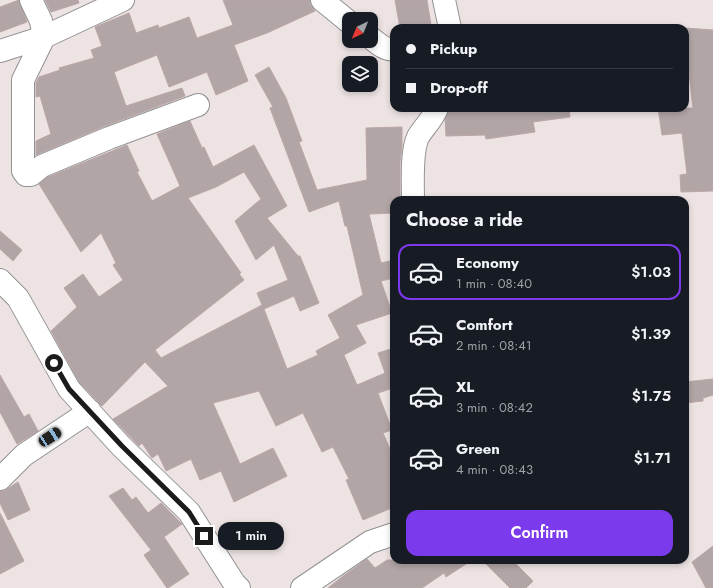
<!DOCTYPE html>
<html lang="en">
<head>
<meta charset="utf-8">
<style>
	:root { --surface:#171b24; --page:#20242c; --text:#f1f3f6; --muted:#9ea1a6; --line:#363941; --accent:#7c3aed }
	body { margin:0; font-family:Jost,sans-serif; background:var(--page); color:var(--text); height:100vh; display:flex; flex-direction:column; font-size:15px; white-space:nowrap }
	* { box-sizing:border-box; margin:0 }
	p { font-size:13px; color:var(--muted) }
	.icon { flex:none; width:22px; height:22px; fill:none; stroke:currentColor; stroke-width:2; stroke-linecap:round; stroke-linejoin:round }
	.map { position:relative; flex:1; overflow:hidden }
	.drawer { position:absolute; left:390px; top:196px; width:299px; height:368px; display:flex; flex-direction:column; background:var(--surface); border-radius:12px; box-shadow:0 2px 6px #0003 }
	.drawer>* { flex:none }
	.top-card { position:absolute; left:390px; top:24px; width:299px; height:88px; border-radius:12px; box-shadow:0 2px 6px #0003; display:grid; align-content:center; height:88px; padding:0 16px; background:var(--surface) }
	.needle { width:26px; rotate:223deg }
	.fabs { position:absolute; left:342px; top:12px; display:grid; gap:8px }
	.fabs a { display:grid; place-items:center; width:36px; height:36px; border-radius:8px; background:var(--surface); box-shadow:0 2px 6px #0003; font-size:20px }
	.end { position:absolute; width:18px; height:18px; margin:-9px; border:5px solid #1b1b1b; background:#fff; box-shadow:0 0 0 2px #fff }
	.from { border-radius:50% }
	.bubble { position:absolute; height:28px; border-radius:12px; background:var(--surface); box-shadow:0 2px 6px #0003; font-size:13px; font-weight:600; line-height:28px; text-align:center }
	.car { position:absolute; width:12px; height:24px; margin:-12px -6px; border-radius:5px; box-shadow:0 0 3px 1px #0007; background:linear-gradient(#222 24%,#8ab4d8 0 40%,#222 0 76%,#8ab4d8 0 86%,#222 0) }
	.top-card b { display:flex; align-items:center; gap:14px; height:38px; font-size:15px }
	.top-card b+b { border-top:1px solid var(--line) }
	.top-card i { width:10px; height:10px; background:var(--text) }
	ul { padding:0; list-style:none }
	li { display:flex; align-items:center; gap:12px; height:56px; margin:0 8px 6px; padding:0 8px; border:2px solid transparent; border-radius:12px }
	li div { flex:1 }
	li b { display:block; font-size:15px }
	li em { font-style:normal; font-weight:600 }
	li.selected { border-color:var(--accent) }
	li>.icon { width:36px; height:36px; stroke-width:1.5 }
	h2 { padding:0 16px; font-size:18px; line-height:48px }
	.cta { display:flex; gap:8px; margin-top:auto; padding:8px 16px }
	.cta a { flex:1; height:46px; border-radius:12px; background:var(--accent); color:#fff; font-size:16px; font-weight:600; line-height:46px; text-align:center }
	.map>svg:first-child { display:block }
	.building { fill:#b1a5a6; stroke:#bca6a8; fill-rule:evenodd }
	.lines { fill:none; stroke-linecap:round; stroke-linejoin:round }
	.street-casing { stroke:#929292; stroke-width:24 }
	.street { stroke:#fff; stroke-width:22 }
	.route { stroke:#1b1b1b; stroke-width:5 }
</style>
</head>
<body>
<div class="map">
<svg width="713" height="588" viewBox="0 0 713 588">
	<rect width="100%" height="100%" fill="#ece3e2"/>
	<path class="building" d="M19,0l8,22 -27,10v-25z
		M45,0h33l1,3 -28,9z
		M223,0h87v5l5,6 -48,22 -33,12 14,36 -32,14 -9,-23 -38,15 -12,-32 -43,17 12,34 56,-18 3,8 -80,30 -69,29v-14l15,-7 -11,-38 -4,1v-14l3,-6 21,-7 -1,-2 35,-10 -3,-8 11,-4 -7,-19 34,-14 7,20 22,-8 1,3 30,-11 8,21 36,-13z
		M395,0h32l4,25 -16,3h-15z
		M685,28l28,2v161l-32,1 -1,-17 7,-1 -5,-41 -20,2 -4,-27h35l-5,-44h-3z
		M269,67l17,31 16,43 -3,1 18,48 50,-10 -1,-52 36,-1v20l-2,15v38h-6v13l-25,1 12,49 13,-3v18l-13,3 11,32 -36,12 10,18 -22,12 13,30 28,-12 -7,-20 16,-5v45h-2l-2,-4 -12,4 14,37 -9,3 11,25v49l-31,13 -17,-40 3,-1 -16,-32 -11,5 -19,-39 -27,13 -17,-35 -46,12 27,61 33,-16 14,28 -53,26 -13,-31 -21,9 -9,-21 -25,12 -8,-17 -6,4 -10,-15 -3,3 -26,-27 55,-33 -23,-24 -43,44 -23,-24 -28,-51 26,-24 -13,-19 19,-14 16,23 24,-17 -10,-15 3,-2 -15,-30 -20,19 -42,-68 9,-7 79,-32 12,26 -2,1 15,29 28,-15 -23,-52 33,-13 12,27 2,-1 9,20 41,-22 33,61 -20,12 31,38h2l19,47 -19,8 -6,-15 -30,13 23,60 31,-14 -2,-4 24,-13 -12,-23 35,-20 -16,-69h-2l-6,-25 -30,11 -39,-104 3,-1 -18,-32zM244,172l17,27 -26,22 21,39 18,-15 14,35 -31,13 5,12 -101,53 -6,-8 89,-70 -5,-6 2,-1 -53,-75 28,-11z
		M449,108h120l1,9 -37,5 2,10 -49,7 -1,-4 -39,1 -1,-17z
		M0,231l22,19 -9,11 -13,-12z
		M0,375l24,42 5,-3 9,17 -21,13 -17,-32z
		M713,379v16l-10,3v3l-18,2v-21z
		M18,482l12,28 -22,10 -8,-17v-12h4z
		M123,488l9,12 4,-3 12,16 13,-10 21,21 -18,13 25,37 -21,14h-1l-23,-33 7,-5 -42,-54z
		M0,513l24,48 -24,13z
		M713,546v42h-7l-14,-26z
		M367,559l8,9 12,-8h85l-26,17 -2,-4 -22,15h-94l15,-12z
		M482,560h30l21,21 -7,7h-16z"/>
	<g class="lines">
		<defs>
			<path id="street" d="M123,0l-79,37 -21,43v91l3,4h5l11,-9 67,-28 89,-33
				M322,0l27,22
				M444,0l6,28
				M371,38c6,5 15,13 23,11
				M0,51l44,-14 -3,-16 -10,-21
				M413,200c0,-17 -2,-48 5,-63 6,-10 15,-18 19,-29
				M0,280l18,18 51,91 52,57 68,66 45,71 5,5
				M0,479l24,-24 66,-44
				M302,588l68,-46 24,-8"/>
		</defs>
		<use href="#street" class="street-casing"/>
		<use href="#street" class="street"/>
	</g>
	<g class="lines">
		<path class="route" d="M54,363l15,26 53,57 67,66 15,24"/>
	</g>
</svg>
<div class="fabs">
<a><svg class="needle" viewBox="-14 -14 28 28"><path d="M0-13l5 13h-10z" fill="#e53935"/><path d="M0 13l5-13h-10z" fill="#9ea1a6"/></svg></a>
<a><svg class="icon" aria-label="layers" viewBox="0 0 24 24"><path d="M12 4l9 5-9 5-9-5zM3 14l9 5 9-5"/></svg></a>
</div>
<i class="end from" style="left:54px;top:363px"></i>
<i class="end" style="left:204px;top:536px"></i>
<div class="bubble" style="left:218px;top:522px;width:66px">1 min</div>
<i class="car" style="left:50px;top:437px;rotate:57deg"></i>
<div class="top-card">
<b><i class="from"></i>Pickup</b>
<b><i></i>Drop-off</b>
</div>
<section class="drawer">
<h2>Choose a ride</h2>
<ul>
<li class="selected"><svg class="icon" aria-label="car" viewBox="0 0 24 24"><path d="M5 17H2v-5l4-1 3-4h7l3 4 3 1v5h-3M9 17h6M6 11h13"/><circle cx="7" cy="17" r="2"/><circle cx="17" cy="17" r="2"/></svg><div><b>Economy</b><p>1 min · 08:40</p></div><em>$1.03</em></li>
<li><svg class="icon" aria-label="car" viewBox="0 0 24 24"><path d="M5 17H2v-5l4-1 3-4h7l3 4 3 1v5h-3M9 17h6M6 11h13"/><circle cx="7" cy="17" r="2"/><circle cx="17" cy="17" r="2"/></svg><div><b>Comfort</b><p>2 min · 08:41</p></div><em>$1.39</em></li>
<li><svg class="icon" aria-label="car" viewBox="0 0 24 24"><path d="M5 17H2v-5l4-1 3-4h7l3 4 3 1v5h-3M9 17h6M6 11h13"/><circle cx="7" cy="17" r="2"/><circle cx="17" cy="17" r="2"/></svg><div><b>XL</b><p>3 min · 08:42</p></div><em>$1.75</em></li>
<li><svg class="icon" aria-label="car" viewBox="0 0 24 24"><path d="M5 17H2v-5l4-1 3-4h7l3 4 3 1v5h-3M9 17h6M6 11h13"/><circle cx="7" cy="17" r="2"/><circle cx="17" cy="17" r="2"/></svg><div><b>Green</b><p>4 min · 08:43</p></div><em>$1.71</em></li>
</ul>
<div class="cta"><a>Confirm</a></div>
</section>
</div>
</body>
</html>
